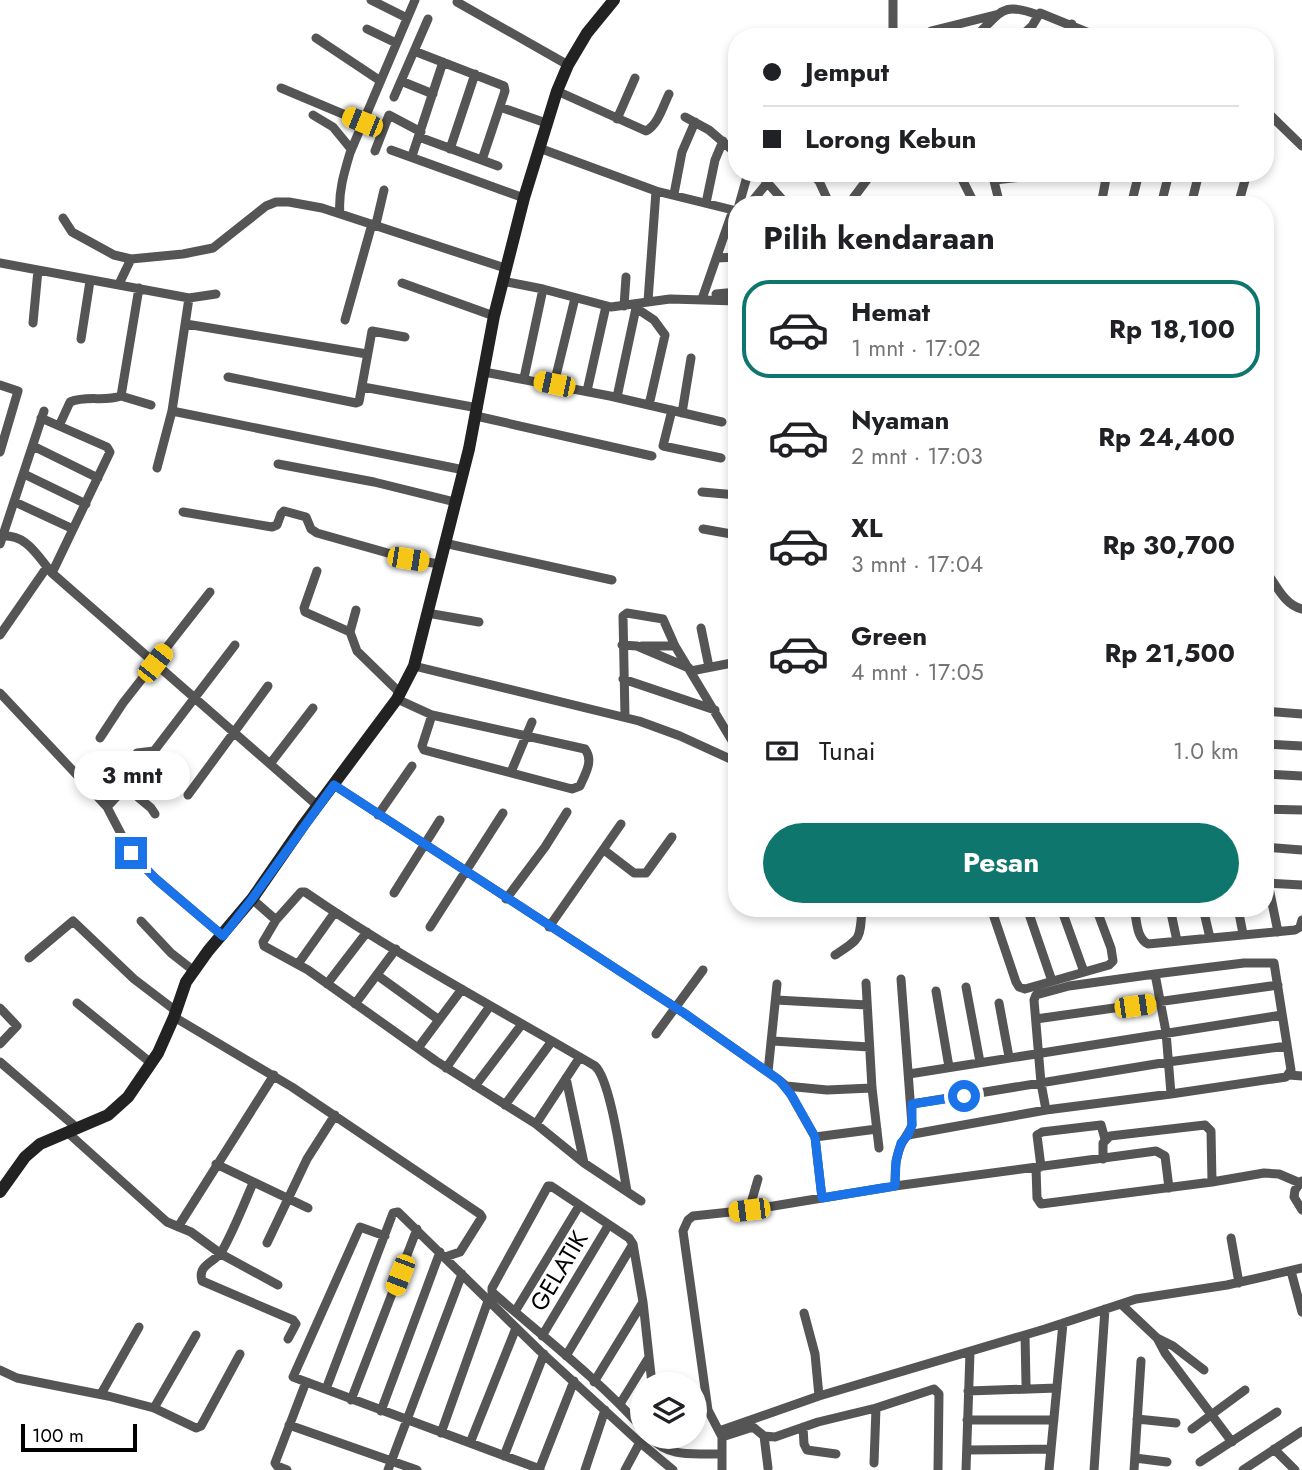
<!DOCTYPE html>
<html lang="id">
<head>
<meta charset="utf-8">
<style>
	:root { --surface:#fff; --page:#f6f6f6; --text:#202124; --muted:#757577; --line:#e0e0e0; --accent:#0f766e }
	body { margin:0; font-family:Jost,sans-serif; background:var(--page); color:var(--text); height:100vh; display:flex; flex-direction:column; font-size:26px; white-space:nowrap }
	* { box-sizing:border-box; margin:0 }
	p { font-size:23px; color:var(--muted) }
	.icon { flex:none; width:38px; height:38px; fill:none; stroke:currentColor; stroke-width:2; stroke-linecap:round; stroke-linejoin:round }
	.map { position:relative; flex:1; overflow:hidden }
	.sheet { position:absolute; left:728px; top:196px; width:546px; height:721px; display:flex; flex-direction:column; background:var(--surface); border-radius:28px; box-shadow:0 4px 10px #0003 }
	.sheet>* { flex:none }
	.banner { position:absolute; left:728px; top:28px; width:546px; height:154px; border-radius:28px; box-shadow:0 4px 10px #0003; display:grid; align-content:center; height:154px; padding:0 35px; background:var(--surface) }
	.tools { position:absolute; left:630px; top:1372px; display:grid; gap:14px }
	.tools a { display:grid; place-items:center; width:77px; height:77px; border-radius:50%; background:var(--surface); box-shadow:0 4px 10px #0003; font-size:35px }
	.scale { position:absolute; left:21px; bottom:18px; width:116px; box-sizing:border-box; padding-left:7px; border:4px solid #000; border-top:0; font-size:19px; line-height:24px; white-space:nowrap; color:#000; -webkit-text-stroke:5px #fff; paint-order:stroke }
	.end { position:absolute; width:32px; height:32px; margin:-16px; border:9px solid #1a73e8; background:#fff; box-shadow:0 0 0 4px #fff }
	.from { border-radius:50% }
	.bubble { position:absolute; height:49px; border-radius:24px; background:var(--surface); box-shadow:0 4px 10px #0003; font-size:23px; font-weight:700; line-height:49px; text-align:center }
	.car { position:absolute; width:21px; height:42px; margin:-21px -10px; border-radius:9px; box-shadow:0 0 5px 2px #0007; background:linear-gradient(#f5c518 24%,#345 0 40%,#f5c518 0 76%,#345 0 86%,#f5c518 0) }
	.banner b { display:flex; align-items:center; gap:24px; height:66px; font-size:26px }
	.banner b+b { border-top:2px solid var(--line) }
	.banner i { width:18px; height:18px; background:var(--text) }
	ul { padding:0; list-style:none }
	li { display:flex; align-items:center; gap:21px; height:98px; margin:0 14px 10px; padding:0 21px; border:4px solid transparent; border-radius:28px }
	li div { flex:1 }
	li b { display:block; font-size:26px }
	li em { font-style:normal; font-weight:700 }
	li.on { border-color:var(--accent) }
	li>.icon { width:63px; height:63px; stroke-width:1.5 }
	h2 { padding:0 35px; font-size:32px; line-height:84px }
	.pay { display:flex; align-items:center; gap:18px; height:77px; padding:0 35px; font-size:26px }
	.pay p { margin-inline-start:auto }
	.cta { display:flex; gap:14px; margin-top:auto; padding:14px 35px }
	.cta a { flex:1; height:80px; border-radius:42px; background:var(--accent); color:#fff; font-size:28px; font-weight:700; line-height:80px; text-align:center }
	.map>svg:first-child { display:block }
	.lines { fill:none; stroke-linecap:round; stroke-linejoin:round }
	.minor { stroke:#555; stroke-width:9 }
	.secondary { stroke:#222; stroke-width:12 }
	.route { stroke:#1a73e8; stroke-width:9 }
	.labels { text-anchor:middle; stroke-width:5; stroke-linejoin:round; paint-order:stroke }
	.street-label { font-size:24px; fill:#000; stroke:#fff }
</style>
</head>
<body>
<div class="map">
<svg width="1302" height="1470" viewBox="0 0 1302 1470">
	<rect width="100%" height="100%" fill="#fff"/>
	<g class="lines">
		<path class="minor" d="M371,0l36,18
			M893,0v37
			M457,2l111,63
			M367,29l29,14
			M931,31l68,-17
			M975,37c27,-25 26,-36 63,-22
			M1020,37l12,-11 8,-13 59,24
			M1064,37l8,-13
			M316,38l63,42
			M414,51l90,35 1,5 -23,69
			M401,81l32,13
			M281,88l81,34
			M557,91l89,40c12,-6 17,-25 23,-37
			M394,97l34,-78
			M500,107l46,16
			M1265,110l37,36
			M313,115l20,12 18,22
			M685,117l24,13 28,24
			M617,119l18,-41
			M419,137l79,29
			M539,148l117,43 81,20
			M450,149l25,-75
			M391,150l133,48
			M375,151l14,-36 32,17
			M412,156l31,-94
			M759,173l28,32
			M811,173l8,8 11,24
			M959,173l16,32
			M992,173l8,32
			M1107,173l-5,27 18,5
			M994,180l65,-7
			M674,194l8,-42 13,-30
			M706,203l9,-43 8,-19
			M739,205l9,-32
			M749,205l19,-23
			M848,205l24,-32
			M1044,205l58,-5
			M1131,205l8,-32
			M1161,205l8,-32
			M1191,205l8,-32
			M1238,205l9,-32
			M340,214c-2,-21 4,-41 10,-61l65,-153
			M63,218l9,14 42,23 17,4
			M376,224l8,-34
			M717,258l20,-1
			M0,263l189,35 27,-4
			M502,281l41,8 68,18 59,-8 67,2
			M402,283l92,33
			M119,284l12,-25 52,-5 30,-6 53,-42 10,-4h13l33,6 183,60
			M716,294l21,-2
			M702,299l31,-89
			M648,301l8,-110
			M637,304l-1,4 18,12 11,15 -16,70
			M624,306l2,-29
			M345,320l27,-96
			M33,323l5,-53
			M186,324l181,30
			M81,339l9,-58
			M1265,364l2,-32
			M484,372l126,24 112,26
			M228,377l128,26 3,-1 13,-71 33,6
			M524,378l19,-89
			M554,384l21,-86
			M0,385l18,6 -18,61
			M363,387l115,21
			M587,391l19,-85
			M121,396l30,9
			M617,397l19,-89
			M672,410l-9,36 58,12
			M172,411l292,59
			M682,413l9,-55
			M476,416l176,40
			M41,418l66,29 3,5 -58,121
			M59,426l11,-24c17,-7 34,0 51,-6l18,-108
			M33,446l65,32
			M278,464l96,18 81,20
			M157,468l15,-57 17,-113
			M24,474l62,30
			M702,492l35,3
			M15,502l58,27
			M183,512l89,15 5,-2 4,-11 3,-3 22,6 5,12 6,4 92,26 30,5
			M703,529l34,6
			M0,536c27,-2 36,18 52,37l266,233
			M444,543l168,37
			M0,544l44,-133
			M1265,570c11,14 19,35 37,39
			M317,571l-13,37 1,4 45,20
			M356,610l-6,22 7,19 44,43
			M427,613l52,9
			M701,628l8,39
			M0,635l47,-68
			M622,645l15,1 52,22
			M642,646h33
			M414,666l225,55 41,15 57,26
			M691,671l46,-9
			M623,679l92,31
			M0,693l107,114 24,46 25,26 67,57
			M397,699l35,16 153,34c9,12 0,25 -5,37l-8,3 -148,-39 -2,-4 10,-31
			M1265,711l37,3
			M625,717l-2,-101 4,-3 36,6 12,27 62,103
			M100,738l23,-35 87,-111
			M1265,744l37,2
			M270,764l43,-56
			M511,772l21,-50
			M1265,774l37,2
			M334,785l350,228 95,67 7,6 29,51 7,61
			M126,787l25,21 4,6
			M188,795l80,-109
			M107,807l19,-20 11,-34 17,-2 81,-106
			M1265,809l37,1
			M378,815l34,-49
			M1265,847l37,3
			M604,850l30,23h12l26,-36
			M1265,883l37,2
			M1268,883l10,49
			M394,893l46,-73
			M252,899l24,21
			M506,899l39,-52 22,-35
			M991,908l25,74 3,5 6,2 84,-24 4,-4 -2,-13 -15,-40
			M1027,908l25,73
			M1061,908l23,64
			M1134,908c3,12 2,30 14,36l147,-14 5,-3 2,-7
			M1170,908l7,33
			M1203,908l7,30
			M1238,908l5,26
			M141,921l30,32 23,18
			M430,927l73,-114
			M549,927l72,-103
			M835,955c26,-17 25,-15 27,-47
			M29,958l44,-37 61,58 42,32
			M298,964l37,-52
			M1155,974l89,-11h30l17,107 -5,7 -115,17
			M377,975l62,45
			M866,983l6,105 7,60
			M327,984l40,-52
			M966,987l14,75
			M936,991l13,76
			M776,1000l91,5
			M77,1003l74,60
			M999,1003l10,54
			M355,1004l41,-55
			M0,1008l17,18 -17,18
			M174,1017l118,70 188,127 2,3 -22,35 -15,5
			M1036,1019l242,-34
			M656,1034l47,-64
			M773,1041l96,6
			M418,1048l44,-59
			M0,1062l77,66
			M446,1068l44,-62
			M768,1072l9,-88
			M909,1074l373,-59
			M1289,1075l13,1
			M566,1078l18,85
			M475,1086l47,-62
			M786,1086l41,4 45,-2
			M912,1104l256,-42 119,-16
			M505,1105l47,-64
			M536,1124l44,-67
			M67,1132l100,90 24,10 30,22 57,31
			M908,1135l138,-25 125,-16 -5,-62 -11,-58 -86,12 -33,9 -2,5 7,83 5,27
			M815,1137l62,-8
			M1103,1159v-16l7,-7 95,-11 6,6 1,51 52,-9 15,1 21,9
			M216,1164l92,44
			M1041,1167l-4,-32 5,-3 59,-7 4,14
			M1036,1168l1,30 4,6 171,-22
			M1302,1181l-7,9 -1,7 8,13
			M253,1183c-9,21 -20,49 -31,68 -7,12 -25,13 -20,30l91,39 3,4 -8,15
			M895,1186c0,-14 0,-28 6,-41 3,-7 8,-12 11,-20l-11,-146
			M627,1191c-5,-25 -16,-111 -32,-125 -97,-57 -197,-110 -290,-174h-4l-25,28 -13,22 1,4 44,24 128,91 100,63 48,39 57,38
			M749,1210l9,-31
			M178,1227l96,-152
			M385,1236l-25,-9 -67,150 247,92
			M1231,1238l8,45
			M267,1243l40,-84 28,-44
			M1291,1271l11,41
			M1121,1304l36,34 8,15 67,89
			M516,1310l63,-104
			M804,1313l11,41 4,42
			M1025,1335l1,49
			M542,1336l66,-110
			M1157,1338l16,8 31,24
			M566,1356l67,-112
			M0,1370l17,8 91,18 46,12 42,20 5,-2 39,-72
			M594,1382l49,-80
			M326,1389l67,-176 5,-1 142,139 97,89 36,30
			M968,1391l89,-3
			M101,1394l38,-67
			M351,1400l66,-171
			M620,1404l29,-47
			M154,1408l42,-73
			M381,1411l59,-159
			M1137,1419l39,4
			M967,1420h87
			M289,1425l128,45
			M803,1427l1,17 3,6 29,4
			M642,1428c-45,-50 -100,-92 -150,-136v-4l56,-102h3l78,52 4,6 10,58 9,82
			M1192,1429l53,-39
			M719,1431l100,-35 226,-67 91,-30 91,-14 75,-17
			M441,1433l47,-132
			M764,1436l4,32
			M650,1437c20,22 44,16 72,17
			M722,1437l31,-10 11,9 11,1 43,-15 58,-14 58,-19 5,5 -1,76
			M470,1443l46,-115
			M1274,1449l21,21
			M967,1450l84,-1
			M504,1456l40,-102
			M1135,1458l32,4
			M1200,1462l77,-50
			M874,1463l2,-55
			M287,1470l-10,-4 -2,-3 31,-81
			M388,1470l74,-196
			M539,1470l35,-89
			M585,1470l20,-60
			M625,1470l15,-28
			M722,1470v-33l-14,-27 -25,-179 5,-11 5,-4 56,-6 146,-24 261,-35 9,5 4,32
			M966,1470l4,-118
			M1049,1470l14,-147
			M1094,1470l11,-161
			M1134,1470l7,-109
			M1243,1470l59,-39"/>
		<path class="secondary" d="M0,1192l25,-35 15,-13 68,-29 20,-18 30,-44 16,-36 12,-35 22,-31 44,-52 52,-75 93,-125 17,-33 55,-217 25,-133 30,-118 33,-107 11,-26 19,-32 27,-33"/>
	</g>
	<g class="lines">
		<path class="route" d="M131,853l25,26 67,57 29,-37 82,-114 350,228 95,67 13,16 23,41 7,61 73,-12 1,-25 5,-18 7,-8 4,-10v-21l52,-8"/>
	</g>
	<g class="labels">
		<g class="street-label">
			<text transform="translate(559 1271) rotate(-59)" y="8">GELATIK</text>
		</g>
	</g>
</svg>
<div class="tools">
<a><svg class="icon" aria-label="layers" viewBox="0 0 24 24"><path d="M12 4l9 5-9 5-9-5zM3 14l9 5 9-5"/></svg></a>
</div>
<div class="scale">100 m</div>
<i class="end from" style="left:964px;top:1096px"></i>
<i class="end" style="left:131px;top:853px"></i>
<div class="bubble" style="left:74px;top:751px;width:116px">3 mnt</div>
<i class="car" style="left:362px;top:122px;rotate:292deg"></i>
<i class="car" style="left:554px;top:384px;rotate:282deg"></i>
<i class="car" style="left:408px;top:559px;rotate:99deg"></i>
<i class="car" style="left:155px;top:663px;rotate:38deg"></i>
<i class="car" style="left:1135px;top:1006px;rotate:82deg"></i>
<i class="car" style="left:749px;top:1210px;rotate:263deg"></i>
<i class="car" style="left:400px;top:1275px;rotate:201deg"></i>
<div class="banner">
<b><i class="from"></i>Jemput</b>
<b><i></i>Lorong Kebun</b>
</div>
<section class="sheet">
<h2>Pilih kendaraan</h2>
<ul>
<li class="on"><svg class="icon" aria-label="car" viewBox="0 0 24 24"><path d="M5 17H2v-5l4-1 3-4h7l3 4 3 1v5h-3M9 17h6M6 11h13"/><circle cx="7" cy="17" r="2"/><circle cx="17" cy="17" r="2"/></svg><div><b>Hemat</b><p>1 mnt · 17:02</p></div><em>Rp 18,100</em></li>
<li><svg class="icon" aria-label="car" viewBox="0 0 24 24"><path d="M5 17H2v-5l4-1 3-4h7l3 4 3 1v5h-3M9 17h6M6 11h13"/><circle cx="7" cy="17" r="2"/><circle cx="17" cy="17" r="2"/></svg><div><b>Nyaman</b><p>2 mnt · 17:03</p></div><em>Rp 24,400</em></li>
<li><svg class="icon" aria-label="car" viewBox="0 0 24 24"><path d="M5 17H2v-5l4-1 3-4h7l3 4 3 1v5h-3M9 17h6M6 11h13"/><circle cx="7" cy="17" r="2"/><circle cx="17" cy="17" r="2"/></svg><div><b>XL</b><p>3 mnt · 17:04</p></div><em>Rp 30,700</em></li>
<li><svg class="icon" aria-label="car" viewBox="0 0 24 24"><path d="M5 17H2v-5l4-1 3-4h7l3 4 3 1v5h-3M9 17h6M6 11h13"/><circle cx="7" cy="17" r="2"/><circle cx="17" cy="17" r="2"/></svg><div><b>Green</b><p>4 mnt · 17:05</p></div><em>Rp 21,500</em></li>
</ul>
<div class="pay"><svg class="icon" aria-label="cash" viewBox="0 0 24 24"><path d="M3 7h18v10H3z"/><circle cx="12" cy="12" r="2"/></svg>Tunai<p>1.0 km</p></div>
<div class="cta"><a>Pesan</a></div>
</section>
</div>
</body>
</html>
